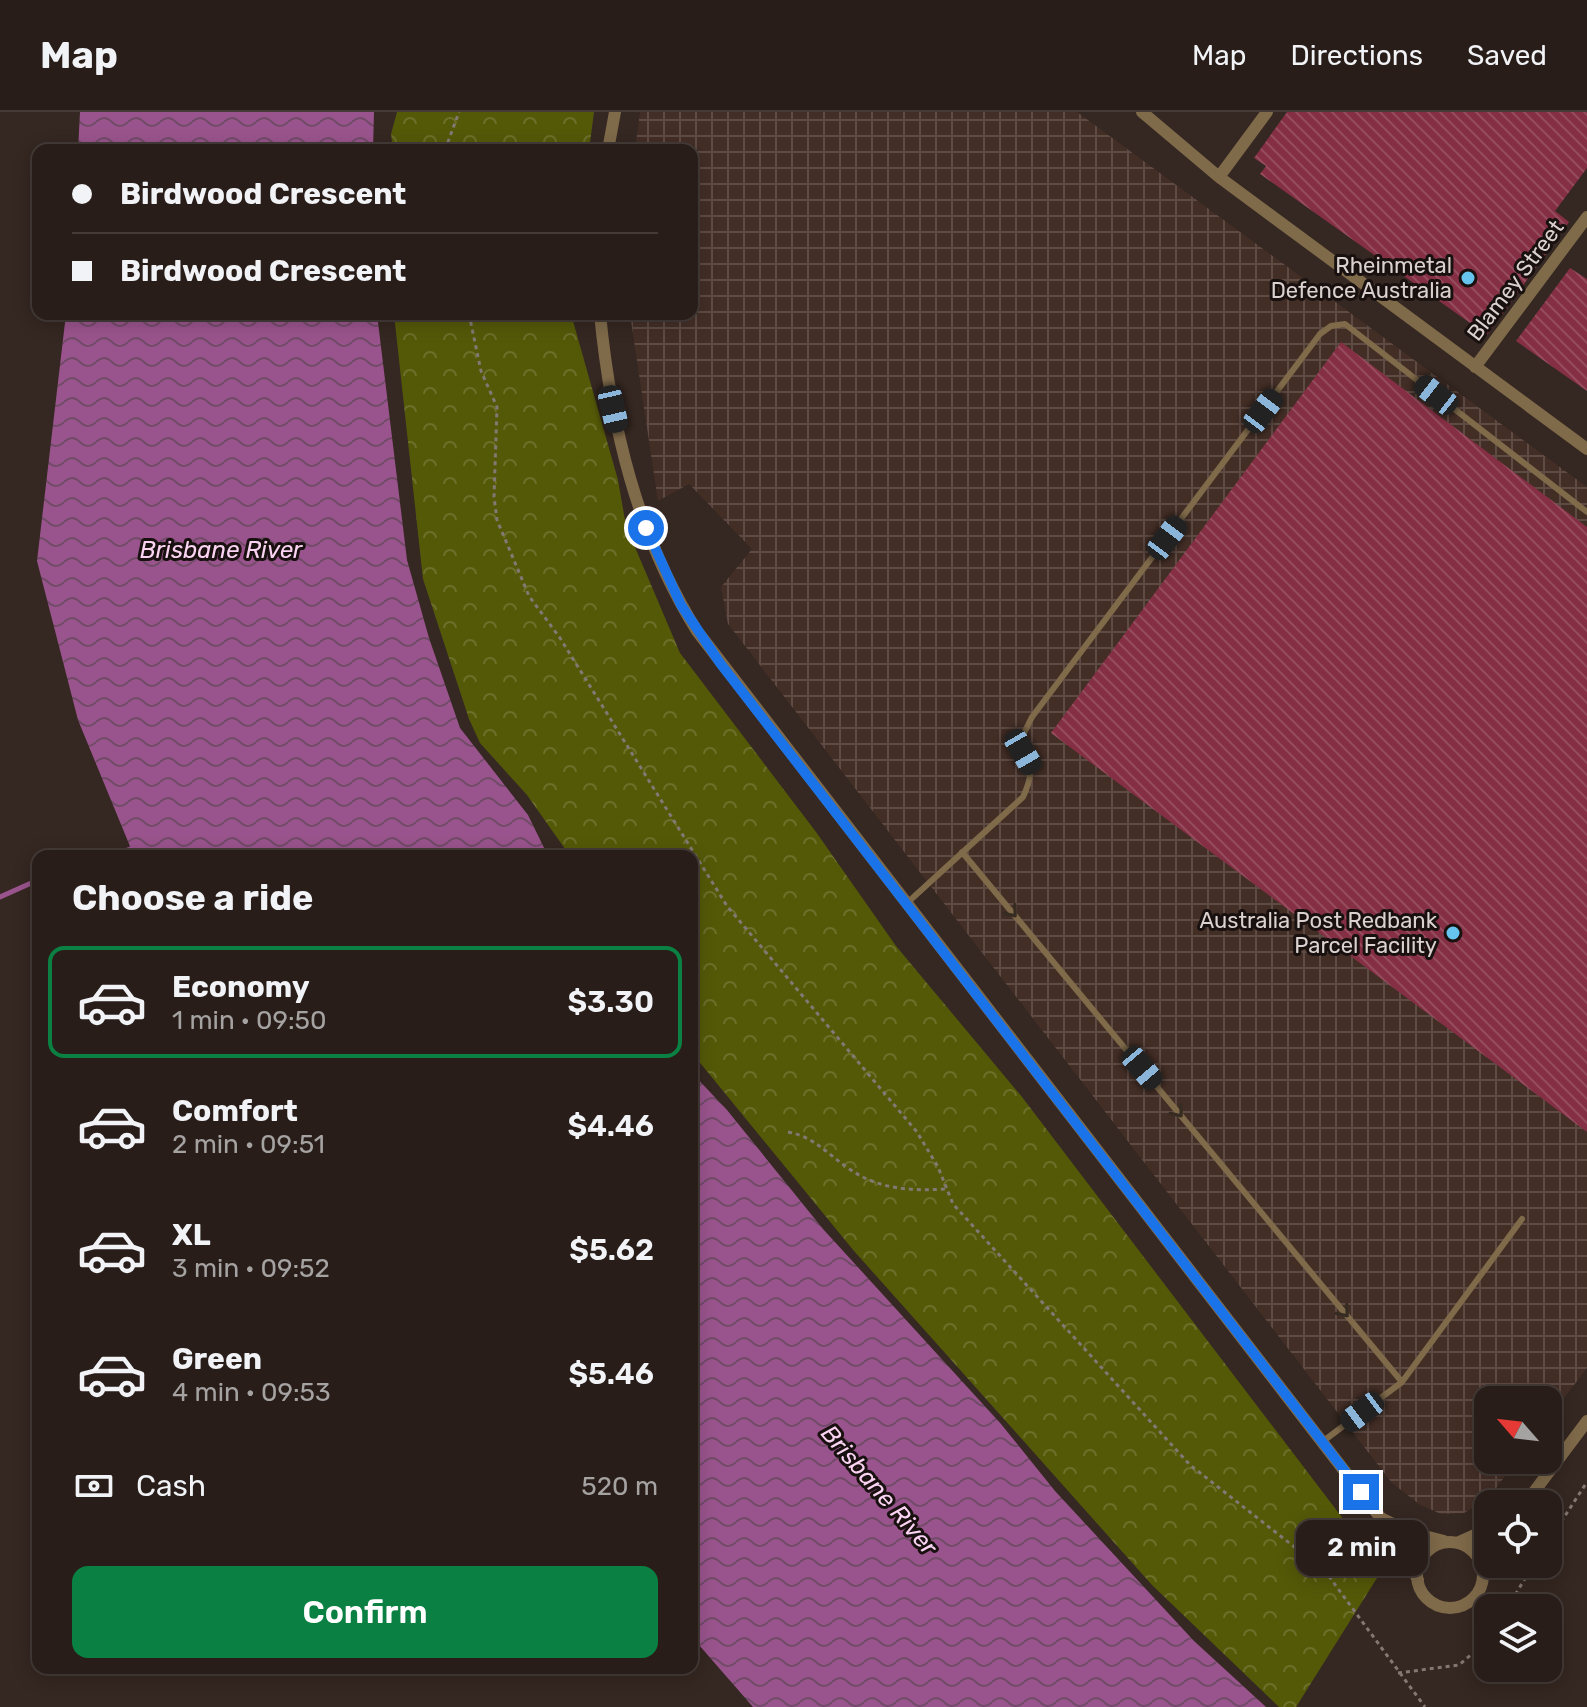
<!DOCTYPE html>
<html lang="en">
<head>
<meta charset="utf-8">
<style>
	:root { --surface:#281d19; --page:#302622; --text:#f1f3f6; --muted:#a5a2a2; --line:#443b38; --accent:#0b8043 }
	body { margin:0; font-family:Rubik,sans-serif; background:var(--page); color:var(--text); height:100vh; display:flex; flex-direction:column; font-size:30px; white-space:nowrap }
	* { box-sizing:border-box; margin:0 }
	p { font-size:26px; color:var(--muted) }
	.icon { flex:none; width:44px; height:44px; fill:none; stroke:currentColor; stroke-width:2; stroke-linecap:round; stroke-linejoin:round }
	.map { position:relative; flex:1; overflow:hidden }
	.side { position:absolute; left:32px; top:738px; width:666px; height:824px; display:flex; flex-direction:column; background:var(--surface); border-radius:16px; box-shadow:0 4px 20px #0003,0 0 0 2px var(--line) }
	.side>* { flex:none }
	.top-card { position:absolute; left:32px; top:32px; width:666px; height:176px; border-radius:16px; box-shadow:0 4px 20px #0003,0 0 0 2px var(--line); display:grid; align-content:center; height:176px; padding:0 40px; background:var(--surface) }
	.needle { width:52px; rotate:298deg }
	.controls { position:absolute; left:1474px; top:1274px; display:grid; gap:16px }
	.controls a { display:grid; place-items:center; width:88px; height:88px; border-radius:16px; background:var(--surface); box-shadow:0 4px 20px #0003,0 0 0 2px var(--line); font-size:40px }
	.end { position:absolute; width:36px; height:36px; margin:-18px; border:10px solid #1a73e8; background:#fff; box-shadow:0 0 0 4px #fff }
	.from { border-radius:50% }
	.bubble { position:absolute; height:56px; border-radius:16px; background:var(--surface); box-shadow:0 4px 20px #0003,0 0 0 2px var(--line); font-size:26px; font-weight:600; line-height:56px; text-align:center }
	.car { position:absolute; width:24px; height:48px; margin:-24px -12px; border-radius:10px; box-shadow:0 0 6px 2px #0007; background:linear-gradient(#222 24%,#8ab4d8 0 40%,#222 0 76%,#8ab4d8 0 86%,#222 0) }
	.top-card b { display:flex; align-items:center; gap:28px; height:76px; font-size:30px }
	.top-card b+b { border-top:2px solid var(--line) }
	.top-card i { width:20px; height:20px; background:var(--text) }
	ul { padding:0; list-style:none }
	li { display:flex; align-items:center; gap:24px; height:112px; margin:0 16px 12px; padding:0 24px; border:4px solid transparent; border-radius:16px }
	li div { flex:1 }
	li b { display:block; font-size:30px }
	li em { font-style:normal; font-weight:600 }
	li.current { border-color:var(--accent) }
	li>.icon { width:72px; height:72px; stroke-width:1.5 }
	h2 { padding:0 40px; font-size:36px; line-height:96px }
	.pay { display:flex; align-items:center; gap:20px; height:88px; padding:0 40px; font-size:30px }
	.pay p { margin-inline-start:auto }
	.cta { display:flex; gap:16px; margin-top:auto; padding:16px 40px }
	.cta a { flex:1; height:92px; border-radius:16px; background:var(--accent); color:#fff; font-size:32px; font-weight:600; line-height:92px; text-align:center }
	header { display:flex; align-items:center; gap:48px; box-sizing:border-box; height:112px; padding:0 40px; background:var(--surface); border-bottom:2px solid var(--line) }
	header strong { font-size:38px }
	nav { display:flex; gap:44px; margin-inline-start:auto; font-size:28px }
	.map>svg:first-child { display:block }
	.industrial { fill:url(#industrial-grid) }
	.forest { fill:url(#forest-crowns) }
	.water { fill:url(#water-waves) }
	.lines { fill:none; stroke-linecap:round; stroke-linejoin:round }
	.stream { stroke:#9a548d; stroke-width:5 }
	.building { fill:url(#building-back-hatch) }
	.path { stroke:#847874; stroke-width:3; stroke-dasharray:4 4; stroke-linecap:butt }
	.service { stroke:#7f6a4a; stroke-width:6 }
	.minor { stroke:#7f6a4a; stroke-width:12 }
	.oneway { stroke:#372c21 }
	.route { stroke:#1a73e8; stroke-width:10 }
	.poi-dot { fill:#66c4ef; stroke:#18110f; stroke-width:3 }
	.labels { text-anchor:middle; stroke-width:6; stroke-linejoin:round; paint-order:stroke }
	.poi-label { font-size:22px; fill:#dbd1ce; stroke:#18110f; text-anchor:end }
	.street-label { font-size:22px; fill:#dbd1ce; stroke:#18110f }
	.water-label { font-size:24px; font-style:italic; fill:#fcd4f3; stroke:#18110f }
</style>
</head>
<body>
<header>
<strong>Map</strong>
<nav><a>Map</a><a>Directions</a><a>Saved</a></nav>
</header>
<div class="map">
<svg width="1587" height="1595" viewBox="0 0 1587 1595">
	<defs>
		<pattern id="industrial-grid" width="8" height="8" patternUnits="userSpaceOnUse" patternTransform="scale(2)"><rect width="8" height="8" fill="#432e26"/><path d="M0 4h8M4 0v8" fill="none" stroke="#5e4b44"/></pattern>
		<pattern id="forest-crowns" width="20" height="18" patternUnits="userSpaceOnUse" patternTransform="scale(2)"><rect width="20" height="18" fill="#545908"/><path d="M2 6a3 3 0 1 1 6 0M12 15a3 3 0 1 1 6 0" fill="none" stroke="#6c702b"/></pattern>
		<pattern id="water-waves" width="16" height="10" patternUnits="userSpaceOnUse" patternTransform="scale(2)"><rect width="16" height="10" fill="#9a548d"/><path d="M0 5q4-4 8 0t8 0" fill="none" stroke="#724b69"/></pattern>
		<pattern id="building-back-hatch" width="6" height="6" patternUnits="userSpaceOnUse" patternTransform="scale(2)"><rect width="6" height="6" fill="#852f44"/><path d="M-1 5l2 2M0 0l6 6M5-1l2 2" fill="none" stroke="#964c5e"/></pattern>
	</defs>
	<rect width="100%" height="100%" fill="#352721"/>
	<path class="industrial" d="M640,0h437l510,375v881l-39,51v-19h-60v60h29l-29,39 -24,14 -23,1 -22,-10 -27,-21 -664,-859 -7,-37 31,-38 -63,-65 -31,17 -28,-187h62v-164h-57z"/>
	<path class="forest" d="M397,0h197l-5,38h-196l-2,-16z
		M394,202h177l47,166 8,46 54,127 136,179 80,114 126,151 360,473 -86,137h-17l-127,-122 -298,-334 -162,-198v-197h-122l-43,-61 -47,-52 -11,-24 -46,-140z"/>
	<path class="water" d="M80,0h294l-1,38h-295z
		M66,202h311l30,246 22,78 31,90 68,87 20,41h-414l-56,-136 -41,-159z
		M692,961l35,37 96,119 178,195 54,67 139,150 72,66h-513l-61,-70z"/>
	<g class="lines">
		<path class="stream" d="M111,744l22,-8
			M0,785l38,-17"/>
	</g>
	<path class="building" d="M1287,0h300v56l-32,43 14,11 -82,113 -227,-161 6,-8 -12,-8z
		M1570,156l17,11v112l-71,-50z
		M1341,230l246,185v605l-536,-399z"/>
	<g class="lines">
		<path class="path" d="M445,38l14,-38
			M469,202l12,57 16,36 -3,90 3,23 32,76 31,42 167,268 190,226 21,35 15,37 237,261 135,106 100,136
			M788,1020c27,5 40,23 63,38 29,20 62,21 96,19
			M1548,1430l39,-60
			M1507,1496l27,-44
			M1398,1561l61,-8 29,-25"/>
		<path class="service" d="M962,740l440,530
			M906,792l117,-107c13,-28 5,-29 -3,-56l12,-24 288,-383 11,-8 14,-2 242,188
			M1322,1330l80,-60 120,-163"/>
		<path class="minor" d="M1142,0l77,65 368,272
			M608,38l7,-38
			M1219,65l48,-65
			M600,202c11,112 37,221 97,317l683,886 22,31 16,32
			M1475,255l112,-150
			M1525,1392l62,-83
			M1383,1407l26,13 35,9
			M1417 1463a33 33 0 1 1 66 0a33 33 0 1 1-66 0Z
			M1457,1431l31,-14"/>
	</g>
	<defs><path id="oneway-chevron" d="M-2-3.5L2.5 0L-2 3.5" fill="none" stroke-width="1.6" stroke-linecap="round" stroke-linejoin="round" transform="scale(2)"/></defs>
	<g class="oneway">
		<use href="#oneway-chevron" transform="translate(1012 800) rotate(50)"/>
		<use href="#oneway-chevron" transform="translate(1178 1000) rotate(50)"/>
		<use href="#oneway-chevron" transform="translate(1344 1200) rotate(50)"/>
	</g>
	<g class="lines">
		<path class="route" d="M646,416l35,77 39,58 641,829"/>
	</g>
	<g class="poi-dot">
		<circle cx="1468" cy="166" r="8"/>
		<circle cx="1453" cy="821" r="8"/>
	</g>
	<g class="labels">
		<g class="poi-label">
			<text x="1452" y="161">Rheinmetal<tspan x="1452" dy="25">Defence Australia</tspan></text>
			<text x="1437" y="816">Australia Post Redbank<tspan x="1437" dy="25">Parcel Facility</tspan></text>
		</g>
		<g class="street-label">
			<text transform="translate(1515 168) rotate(-53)" y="8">Blamey Street</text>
		</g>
		<g class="water-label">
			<text x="221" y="446">Brisbane River</text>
			<text transform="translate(879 1378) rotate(49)" y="8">Brisbane River</text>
		</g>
	</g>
</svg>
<div class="controls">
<a><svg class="needle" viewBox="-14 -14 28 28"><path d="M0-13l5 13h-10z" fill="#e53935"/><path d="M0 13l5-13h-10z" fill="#a5a2a2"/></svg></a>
<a><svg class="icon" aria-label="locate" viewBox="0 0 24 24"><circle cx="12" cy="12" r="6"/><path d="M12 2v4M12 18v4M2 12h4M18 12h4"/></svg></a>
<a><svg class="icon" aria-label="layers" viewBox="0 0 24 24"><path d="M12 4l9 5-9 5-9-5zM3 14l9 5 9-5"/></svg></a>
</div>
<i class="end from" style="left:646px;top:416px"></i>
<i class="end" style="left:1361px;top:1380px"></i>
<div class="bubble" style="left:1296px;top:1408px;width:132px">2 min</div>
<i class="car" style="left:1436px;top:283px;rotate:308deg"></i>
<i class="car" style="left:613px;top:297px;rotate:167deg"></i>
<i class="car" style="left:1263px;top:299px;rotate:37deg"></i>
<i class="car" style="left:1167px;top:426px;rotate:37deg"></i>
<i class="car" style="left:1023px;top:640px;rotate:150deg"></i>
<i class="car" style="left:1142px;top:956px;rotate:140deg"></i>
<i class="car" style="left:1362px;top:1300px;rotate:233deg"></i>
<div class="top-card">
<b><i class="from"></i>Birdwood Crescent</b>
<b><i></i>Birdwood Crescent</b>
</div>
<section class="side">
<h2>Choose a ride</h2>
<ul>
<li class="current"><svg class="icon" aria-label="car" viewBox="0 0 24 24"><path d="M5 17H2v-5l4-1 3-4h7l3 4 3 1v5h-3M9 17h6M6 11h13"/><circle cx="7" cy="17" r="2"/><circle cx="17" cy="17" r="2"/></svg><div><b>Economy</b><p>1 min · 09:50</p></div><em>$3.30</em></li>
<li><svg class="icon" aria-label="car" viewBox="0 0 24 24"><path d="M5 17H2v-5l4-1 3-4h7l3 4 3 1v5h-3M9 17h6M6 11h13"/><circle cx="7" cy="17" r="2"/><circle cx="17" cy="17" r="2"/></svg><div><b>Comfort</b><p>2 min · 09:51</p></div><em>$4.46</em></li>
<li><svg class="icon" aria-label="car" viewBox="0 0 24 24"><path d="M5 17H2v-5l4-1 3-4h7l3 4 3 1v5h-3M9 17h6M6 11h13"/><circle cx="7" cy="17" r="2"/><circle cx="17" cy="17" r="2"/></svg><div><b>XL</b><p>3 min · 09:52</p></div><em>$5.62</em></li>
<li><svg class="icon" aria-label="car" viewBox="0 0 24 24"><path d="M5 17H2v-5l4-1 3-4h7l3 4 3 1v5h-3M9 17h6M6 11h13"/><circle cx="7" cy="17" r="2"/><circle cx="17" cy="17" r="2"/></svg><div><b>Green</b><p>4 min · 09:53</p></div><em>$5.46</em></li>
</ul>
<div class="pay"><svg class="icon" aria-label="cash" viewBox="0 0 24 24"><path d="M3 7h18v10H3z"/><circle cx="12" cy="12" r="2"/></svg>Cash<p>520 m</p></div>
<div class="cta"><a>Confirm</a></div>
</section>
</div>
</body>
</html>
